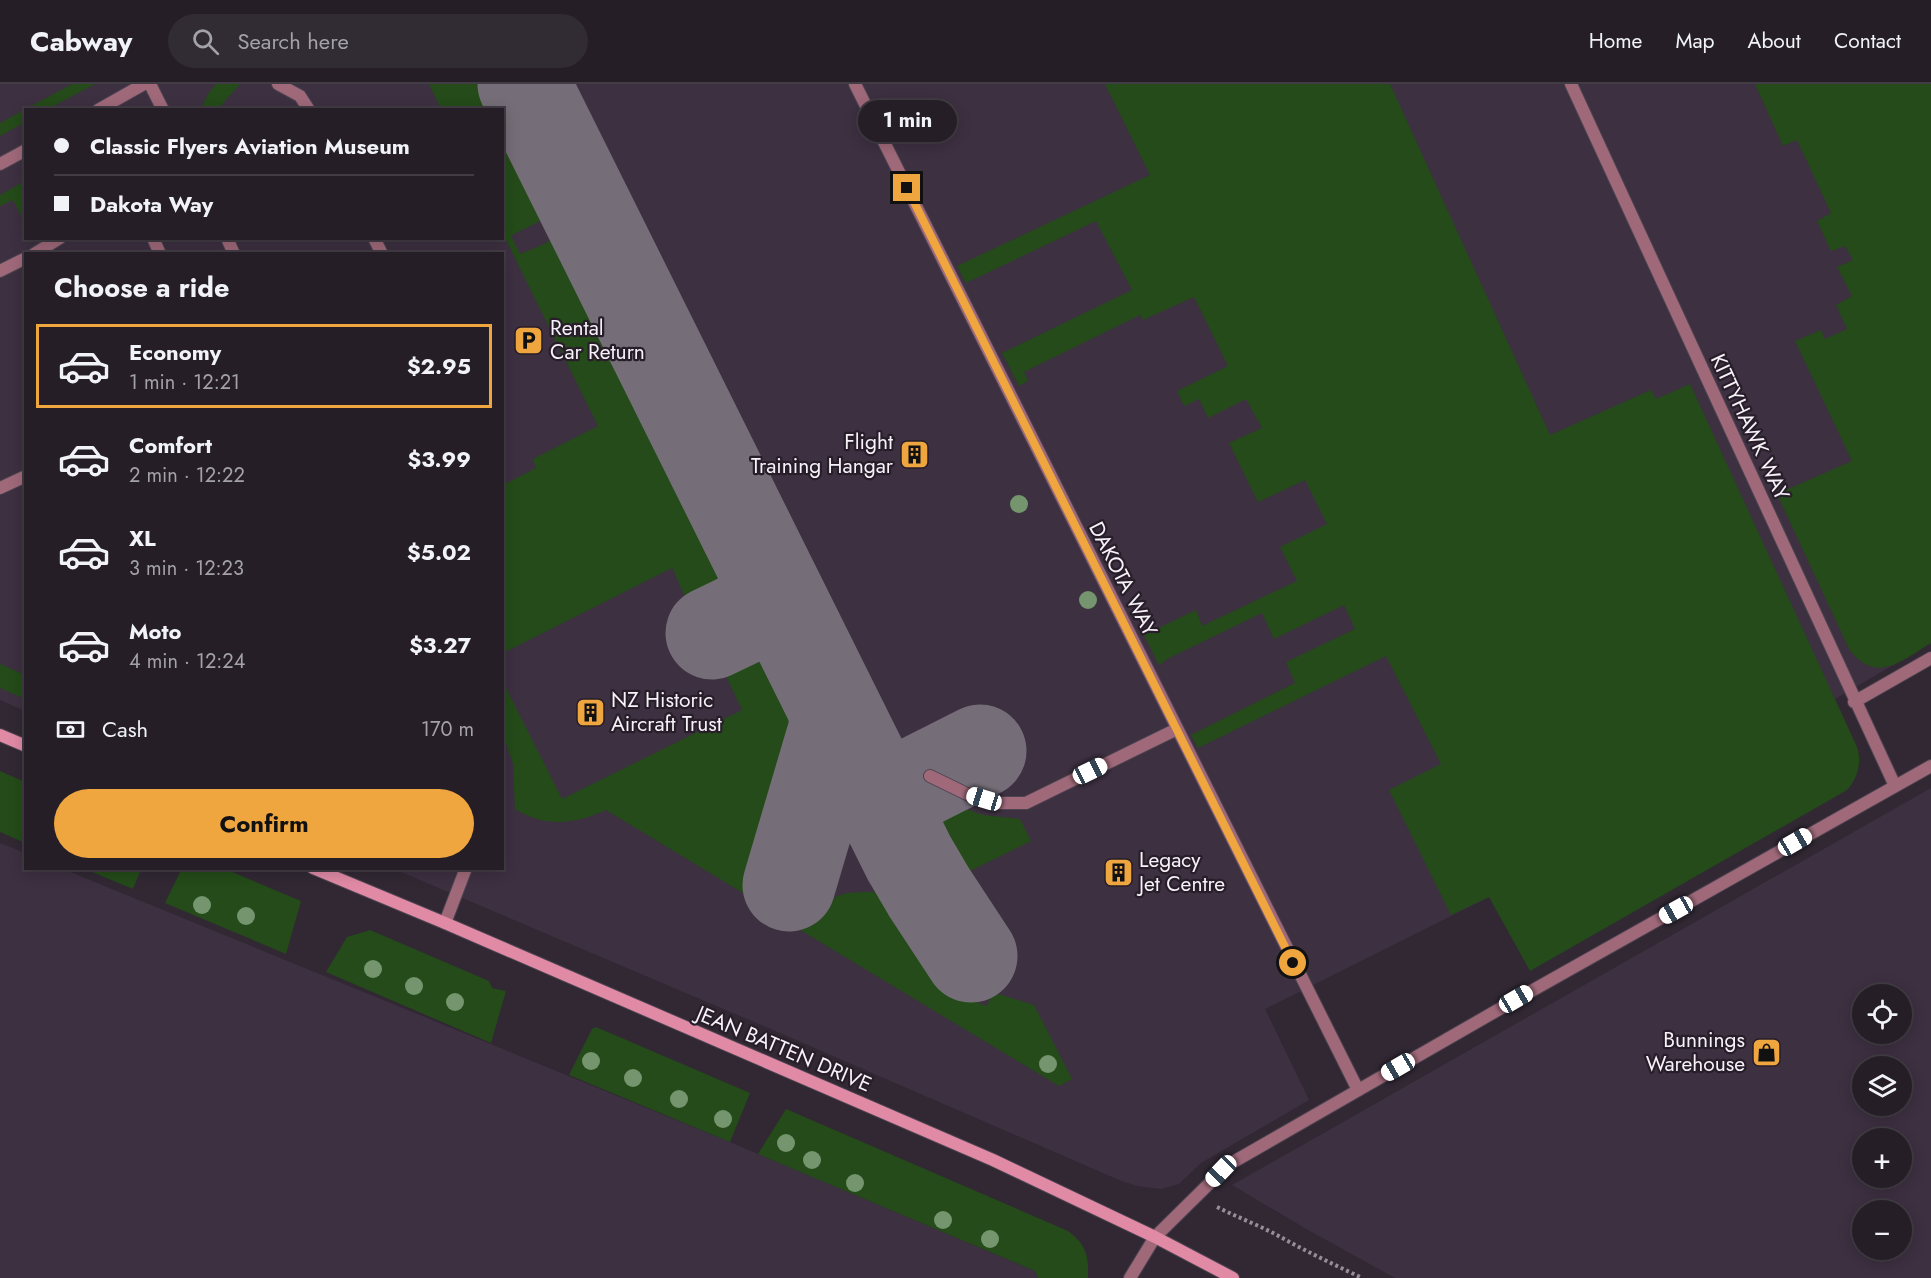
<!DOCTYPE html>
<html lang="en">
<head>
<meta charset="utf-8">
<style>
	:root { --surface:#251e27; --page:#312b33; --text:#f1f3f6; --muted:#a3a2a7; --line:#423c44; --accent:#f0a63f }
	body { margin:0; font-family:Jost,sans-serif; background:var(--page); color:var(--text); height:100vh; display:flex; flex-direction:column; font-size:22px; white-space:nowrap }
	* { box-sizing:border-box; margin:0 }
	p { font-size:20px; color:var(--muted) }
	.icon { flex:none; width:33px; height:33px; fill:none; stroke:currentColor; stroke-width:2; stroke-linecap:round; stroke-linejoin:round }
	.map { position:relative; flex:1; overflow:hidden }
	.panel { position:absolute; left:24px; top:168px; width:480px; height:618px; display:flex; flex-direction:column; background:var(--surface); border-radius:0px; box-shadow:0 3px 15px #0003,0 0 0 2px var(--line) }
	.panel>* { flex:none }
	.banner { position:absolute; left:24px; top:24px; width:480px; height:132px; border-radius:0px; box-shadow:0 3px 15px #0003,0 0 0 2px var(--line); display:grid; align-content:center; height:132px; padding:0 30px; background:var(--surface) }
	.tools { position:absolute; left:1852px; top:900px; display:grid; gap:12px }
	.tools a { display:grid; place-items:center; width:60px; height:60px; border-radius:50%; background:var(--surface); box-shadow:0 3px 15px #0003,0 0 0 2px var(--line); font-size:30px }
	.end { position:absolute; width:27px; height:27px; margin:-14px; border:8px solid #f0a63f; background:#111; box-shadow:0 0 0 3px #111 }
	.from { border-radius:50% }
	.bubble { position:absolute; height:42px; border-radius:21px; background:var(--surface); box-shadow:0 3px 15px #0003,0 0 0 2px var(--line); font-size:20px; font-weight:700; line-height:42px; text-align:center }
	.car { position:absolute; width:18px; height:36px; margin:-18px -9px; border-radius:8px; box-shadow:0 0 4px 2px #0007; background:linear-gradient(#fff 24%,#345 0 40%,#fff 0 76%,#345 0 86%,#fff 0) }
	.banner b { display:flex; align-items:center; gap:21px; height:57px; font-size:22px }
	.banner b+b { border-top:2px solid var(--line) }
	.banner i { width:15px; height:15px; background:var(--text) }
	ul { padding:0; list-style:none }
	li { display:flex; align-items:center; gap:18px; height:84px; margin:0 12px 9px; padding:0 18px; border:3px solid transparent; border-radius:0px }
	li div { flex:1 }
	li b { display:block; font-size:22px }
	li em { font-style:normal; font-weight:700 }
	li.on { border-color:var(--accent) }
	li>.icon { width:54px; height:54px; stroke-width:1.5 }
	h2 { padding:0 30px; font-size:27px; line-height:72px }
	.pay { display:flex; align-items:center; gap:15px; height:66px; padding:0 30px; font-size:22px }
	.pay p { margin-inline-start:auto }
	.primary-button { display:flex; gap:12px; margin-top:auto; padding:12px 30px }
	.primary-button a { flex:1; height:69px; border-radius:36px; background:var(--accent); color:#111; font-size:24px; font-weight:700; line-height:69px; text-align:center }
	header { display:flex; align-items:center; gap:36px; box-sizing:border-box; height:84px; padding:0 30px; background:var(--surface); border-bottom:2px solid var(--line) }
	header strong { font-size:28px }
	nav { display:flex; gap:33px; margin-inline-start:auto; font-size:21px }
	.search { width:420px; height:54px; background:var(--page); display:flex; align-items:center; gap:15px; box-sizing:border-box; padding:0 21px; border-radius:33px; color:var(--muted); font-size:22px }
	.map>svg:first-child { display:block }
	.built { fill:#3d3041; fill-rule:evenodd }
	.green { fill:#244b19 }
	.lines { fill:none; stroke-linecap:round; stroke-linejoin:round }
	.taxiway { stroke:#756e78; stroke-width:93 }
	.lane-casing { stroke:#4d4450; stroke-width:14 }
	.street-casing { stroke:#4d4450; stroke-width:14 }
	.secondary-casing { stroke:#4d4450; stroke-width:14 }
	.path { stroke:#958e98; stroke-width:4; stroke-dasharray:3 3; stroke-linecap:butt }
	.lane { stroke:#9f697a; stroke-width:12 }
	.street { stroke:#9f697a; stroke-width:12 }
	.secondary { stroke:#e08aa6; stroke-width:12 }
	.tree { fill:#74956d }
	.route { stroke:#f0a63f; stroke-width:8 }
	.labels { text-anchor:middle; stroke-width:4.5; stroke-linejoin:round; paint-order:stroke }
	.poi-label { font-size:21px; fill:#f7f1f9; stroke:#271e29; text-anchor:start }
	.street-label { font-size:21px; fill:#f7f1f9; stroke:#271e29 }
</style>
</head>
<body>
<header>
<strong>Cabway</strong>
<div class="search"><svg class="icon" aria-label="search" viewBox="0 0 24 24"><circle cx="10" cy="10" r="6"/><path d="M15 15l6 6"/></svg>Search here</div>
<nav><a>Home</a><a>Map</a><a>About</a><a>Contact</a></nav>
</header>
<div class="map">
<svg width="1931" height="1194" viewBox="0 0 1931 1194">
	<rect width="100%" height="100%" fill="#312834"/>
	<path class="built" d="M0,0h1931v559l-96,56 16,35 -362,163 -224,112 44,91 -108,63 -22,21 -18,5 -24,-3 -18,-6 -339,-147 -386,-164 108,-1v-614h-476l-1,457 -25,-11zM26,26h476v128h-476z
		M1931,704v490h-536l-87,-48 -76,-45zM1902,910v40h-39v-40zM1902,982v40h-39v-40zM1902,1054v40h-39v-40zM1902,1126v40h-39v-40z
		M0,759l25,10 1,15 37,1 667,273 305,129 3,7h-1038z"/>
	<path class="green" d="M72,0h23l-47,25 -22,1 -1,12 -25,14v-13z
		M216,0h24l-22,25h-17l7,-15z
		M429,0h80l48,102c7,31 -26,38 -46,50l9,18c20,-8 40,-15 52,-34l176,351c-1,6 -2,14 -6,18 -8,9 -42,23 -53,13 -5,-5 -13,-27 -17,-34l-169,85v-168l33,-17 -3,-9 65,-33 -95,-192 -1,-124 -61,-1z
		M1105,0h285l160,351 101,-45 5,9 34,-15 167,363c5,15 1,31 -10,43l-317,181 -41,-74 -38,18 -62,-125 52,-26 -55,-108 -188,92 -7,-13 104,-52 -9,-21 69,-33 -11,-24 -70,34 -12,-26 -93,45 -10,7 -15,-30 52,-25 6,16 95,-45 -17,-34 47,-23 -22,-44 -47,22 -29,-59 33,-15 -16,-29 -38,19 -9,-19 -15,7 -7,-15 51,-25 -34,-69 -51,23 -3,-5 -116,57 4,9 -9,5 -17,-33 130,-63 -36,-69 -130,62 -9,-17 193,-91z
		M1755,0h176v559c-30,18 -55,42 -82,6l-72,-155 75,-33 -57,-120 26,-11 4,9 22,-10 -11,-24 16,-9 -15,-29 16,-7 -8,-14 -14,5 -14,-30 14,-8 -34,-73 -14,6z
		M23,98h2v41l-12,-23 -13,6v-11z
		M768,555l9,1 11,8 22,44 -1,20 -17,77 -26,93 -8,20 -152,-92c-31,14 -61,18 -91,-1l-2,-45 -10,-30v-52l59,117 180,-89 -16,-34 2,-17 20,-14z
		M0,580l25,11v24l-25,-11z
		M0,687l25,11v61l-25,-11z
		M933,707l33,18 17,6 37,4 11,22 -63,31c-38,-4 -46,-38 -59,-68z
		M182,784l43,1 76,32 -15,53 -121,-51z
		M85,785l56,-1v1l-8,20z
		M872,808l38,3 40,83 11,3 -4,15 30,10 5,-14 42,13 38,74 -13,7 -262,-158c13,-13 32,-32 51,-35 8,-1 16,-1 24,-1z
		M370,846l119,51 3,7 14,3 -15,52 -165,-71 21,-35z
		M596,943l154,66 -20,49 -161,-67 23,-46z
		M786,1025l282,122c18,13 21,25 20,47h-50l-3,-7 -277,-117z"/>
	<g class="lines">
		<path class="taxiway" d="M524,0l385,774 20,34 42,64
			M712,549l68,-33
			M881,717l99,-50
			M789,801l47,-159v-9l-4,-13"/>
		<defs>
			<path id="lane" d="M150,0l13,26
				M278,0l22,12 9,14
				M855,0l503,1006
				M1571,0l324,702
				M153,154l7,16
				M227,154l7,16
				M374,154l8,16
				M34,170l26,-16
				M0,187l26,-13
				M0,404l26,-12
				M1854,618l77,-44
				M930,692l39,19 29,8h28l151,-74
				M445,839l21,-55"/>
			<path id="street" d="M98,26l46,-26
				M0,80l26,-14
				M1130,1194l25,-41 73,-72 268,-154 435,-245"/>
			<path id="secondary" d="M0,651l26,11
				M313,784l132,55 548,237 162,77 78,41"/>
		</defs>
		<use href="#lane" class="lane-casing"/>
		<use href="#street" class="street-casing"/>
		<use href="#secondary" class="secondary-casing"/>
		<path class="path" d="M1217,1123c20,10 41,18 60,28 28,16 56,29 85,43"/>
		<use href="#lane" class="lane"/>
		<use href="#street" class="street"/>
		<use href="#secondary" class="secondary"/>
	</g>
	<g class="tree">
		<circle cx="1019" cy="420" r="9"/>
		<circle cx="1088" cy="516" r="9"/>
		<circle cx="202" cy="821" r="9"/>
		<circle cx="246" cy="832" r="9"/>
		<circle cx="373" cy="885" r="9"/>
		<circle cx="414" cy="902" r="9"/>
		<circle cx="455" cy="918" r="9"/>
		<circle cx="591" cy="977" r="9"/>
		<circle cx="1048" cy="980" r="9"/>
		<circle cx="633" cy="994" r="9"/>
		<circle cx="679" cy="1015" r="9"/>
		<circle cx="723" cy="1035" r="9"/>
		<circle cx="786" cy="1059" r="9"/>
		<circle cx="812" cy="1076" r="9"/>
		<circle cx="855" cy="1099" r="9"/>
		<circle cx="943" cy="1136" r="9"/>
		<circle cx="990" cy="1155" r="9"/>
	</g>
	<g class="lines">
		<path class="route" d="M907,104l386,775"/>
	</g>
	<defs>
		<symbol id="parking-square" viewBox="-11 -11 22 22"><rect x="-9" y="-9" width="18" height="18" rx="4" fill="#f0a63f" stroke="#271e29"/><path d="M-3.5-5.5H1a3.5 3.5 0 0 1 0 7H-1V5.5H-3.5ZM-1-3.4V-.6H.8a1.4 1.4 0 0 0 0-2.8Z" fill="#111"/></symbol>
		<symbol id="building-square" viewBox="-11 -11 22 22"><rect x="-9" y="-9" width="18" height="18" rx="4" fill="#f0a63f" stroke="#271e29"/><path d="M-4-6H4V6H1V3H-1V6H-4ZM-2.5-4.3h1.7v1.8h-1.7ZM.8-4.3h1.7v1.8H.8ZM-2.5-1h1.7V.8h-1.7ZM.8-1h1.7V.8H.8Z" fill="#111"/></symbol>
		<symbol id="shop-square" viewBox="-11 -11 22 22"><rect x="-9" y="-9" width="18" height="18" rx="4" fill="#f0a63f" stroke="#271e29"/><path d="M-5-2.5h2.3a2.7 3.5 0 0 1 5.4 0H5L5.5 6h-11ZM-1.5-2.5h3a1.5 2.3 0 0 0-3 0Z" fill="#111"/></symbol>
	</defs>
	<g fill-rule="evenodd">
		<use href="#parking-square" x="512" y="240" width="33" height="33"/>
		<use href="#building-square" x="898" y="354" width="33" height="33"/>
		<use href="#building-square" x="574" y="612" width="33" height="33"/>
		<use href="#building-square" x="1102" y="772" width="33" height="33"/>
		<use href="#shop-square" x="1750" y="952" width="33" height="33"/>
	</g>
	<g class="labels">
		<g class="poi-label">
			<text x="550" y="251">Rental<tspan x="550" dy="24">Car Return</tspan></text>
			<text x="893" y="365" text-anchor="end">Flight<tspan x="893" dy="24">Training Hangar</tspan></text>
			<text x="611" y="623">NZ Historic<tspan x="611" dy="24">Aircraft Trust</tspan></text>
			<text x="1139" y="783">Legacy<tspan x="1139" dy="24">Jet Centre</tspan></text>
			<text x="1745" y="963" text-anchor="end">Bunnings<tspan x="1745" dy="24">Warehouse</tspan></text>
		</g>
		<g class="street-label">
			<text transform="translate(1750 343) rotate(65)" y="7">KITTYHAWK WAY</text>
			<text transform="translate(1123 495) rotate(63)" y="7">DAKOTA WAY</text>
			<text transform="translate(784 965) rotate(23)" y="7">JEAN BATTEN DRIVE</text>
		</g>
	</g>
</svg>
<div class="tools">
<a><svg class="icon" aria-label="locate" viewBox="0 0 24 24"><circle cx="12" cy="12" r="6"/><path d="M12 2v4M12 18v4M2 12h4M18 12h4"/></svg></a>
<a><svg class="icon" aria-label="layers" viewBox="0 0 24 24"><path d="M12 4l9 5-9 5-9-5zM3 14l9 5 9-5"/></svg></a>
<a>+</a>
<a>−</a>
</div>
<i class="end from" style="left:1293px;top:879px"></i>
<i class="end" style="left:907px;top:104px"></i>
<div class="bubble" style="left:858px;top:16px;width:99px">1 min</div>
<i class="car" style="left:1090px;top:687px;rotate:64deg"></i>
<i class="car" style="left:984px;top:715px;rotate:287deg"></i>
<i class="car" style="left:1795px;top:758px;rotate:60deg"></i>
<i class="car" style="left:1676px;top:826px;rotate:241deg"></i>
<i class="car" style="left:1516px;top:915px;rotate:60deg"></i>
<i class="car" style="left:1398px;top:983px;rotate:240deg"></i>
<i class="car" style="left:1221px;top:1087px;rotate:224deg"></i>
<div class="banner">
<b><i class="from"></i>Classic Flyers Aviation Museum</b>
<b><i></i>Dakota Way</b>
</div>
<section class="panel">
<h2>Choose a ride</h2>
<ul>
<li class="on"><svg class="icon" aria-label="car" viewBox="0 0 24 24"><path d="M5 17H2v-5l4-1 3-4h7l3 4 3 1v5h-3M9 17h6M6 11h13"/><circle cx="7" cy="17" r="2"/><circle cx="17" cy="17" r="2"/></svg><div><b>Economy</b><p>1 min · 12:21</p></div><em>$2.95</em></li>
<li><svg class="icon" aria-label="car" viewBox="0 0 24 24"><path d="M5 17H2v-5l4-1 3-4h7l3 4 3 1v5h-3M9 17h6M6 11h13"/><circle cx="7" cy="17" r="2"/><circle cx="17" cy="17" r="2"/></svg><div><b>Comfort</b><p>2 min · 12:22</p></div><em>$3.99</em></li>
<li><svg class="icon" aria-label="car" viewBox="0 0 24 24"><path d="M5 17H2v-5l4-1 3-4h7l3 4 3 1v5h-3M9 17h6M6 11h13"/><circle cx="7" cy="17" r="2"/><circle cx="17" cy="17" r="2"/></svg><div><b>XL</b><p>3 min · 12:23</p></div><em>$5.02</em></li>
<li><svg class="icon" aria-label="car" viewBox="0 0 24 24"><path d="M5 17H2v-5l4-1 3-4h7l3 4 3 1v5h-3M9 17h6M6 11h13"/><circle cx="7" cy="17" r="2"/><circle cx="17" cy="17" r="2"/></svg><div><b>Moto</b><p>4 min · 12:24</p></div><em>$3.27</em></li>
</ul>
<div class="pay"><svg class="icon" aria-label="cash" viewBox="0 0 24 24"><path d="M3 7h18v10H3z"/><circle cx="12" cy="12" r="2"/></svg>Cash<p>170 m</p></div>
<div class="primary-button"><a>Confirm</a></div>
</section>
</div>
</body>
</html>
